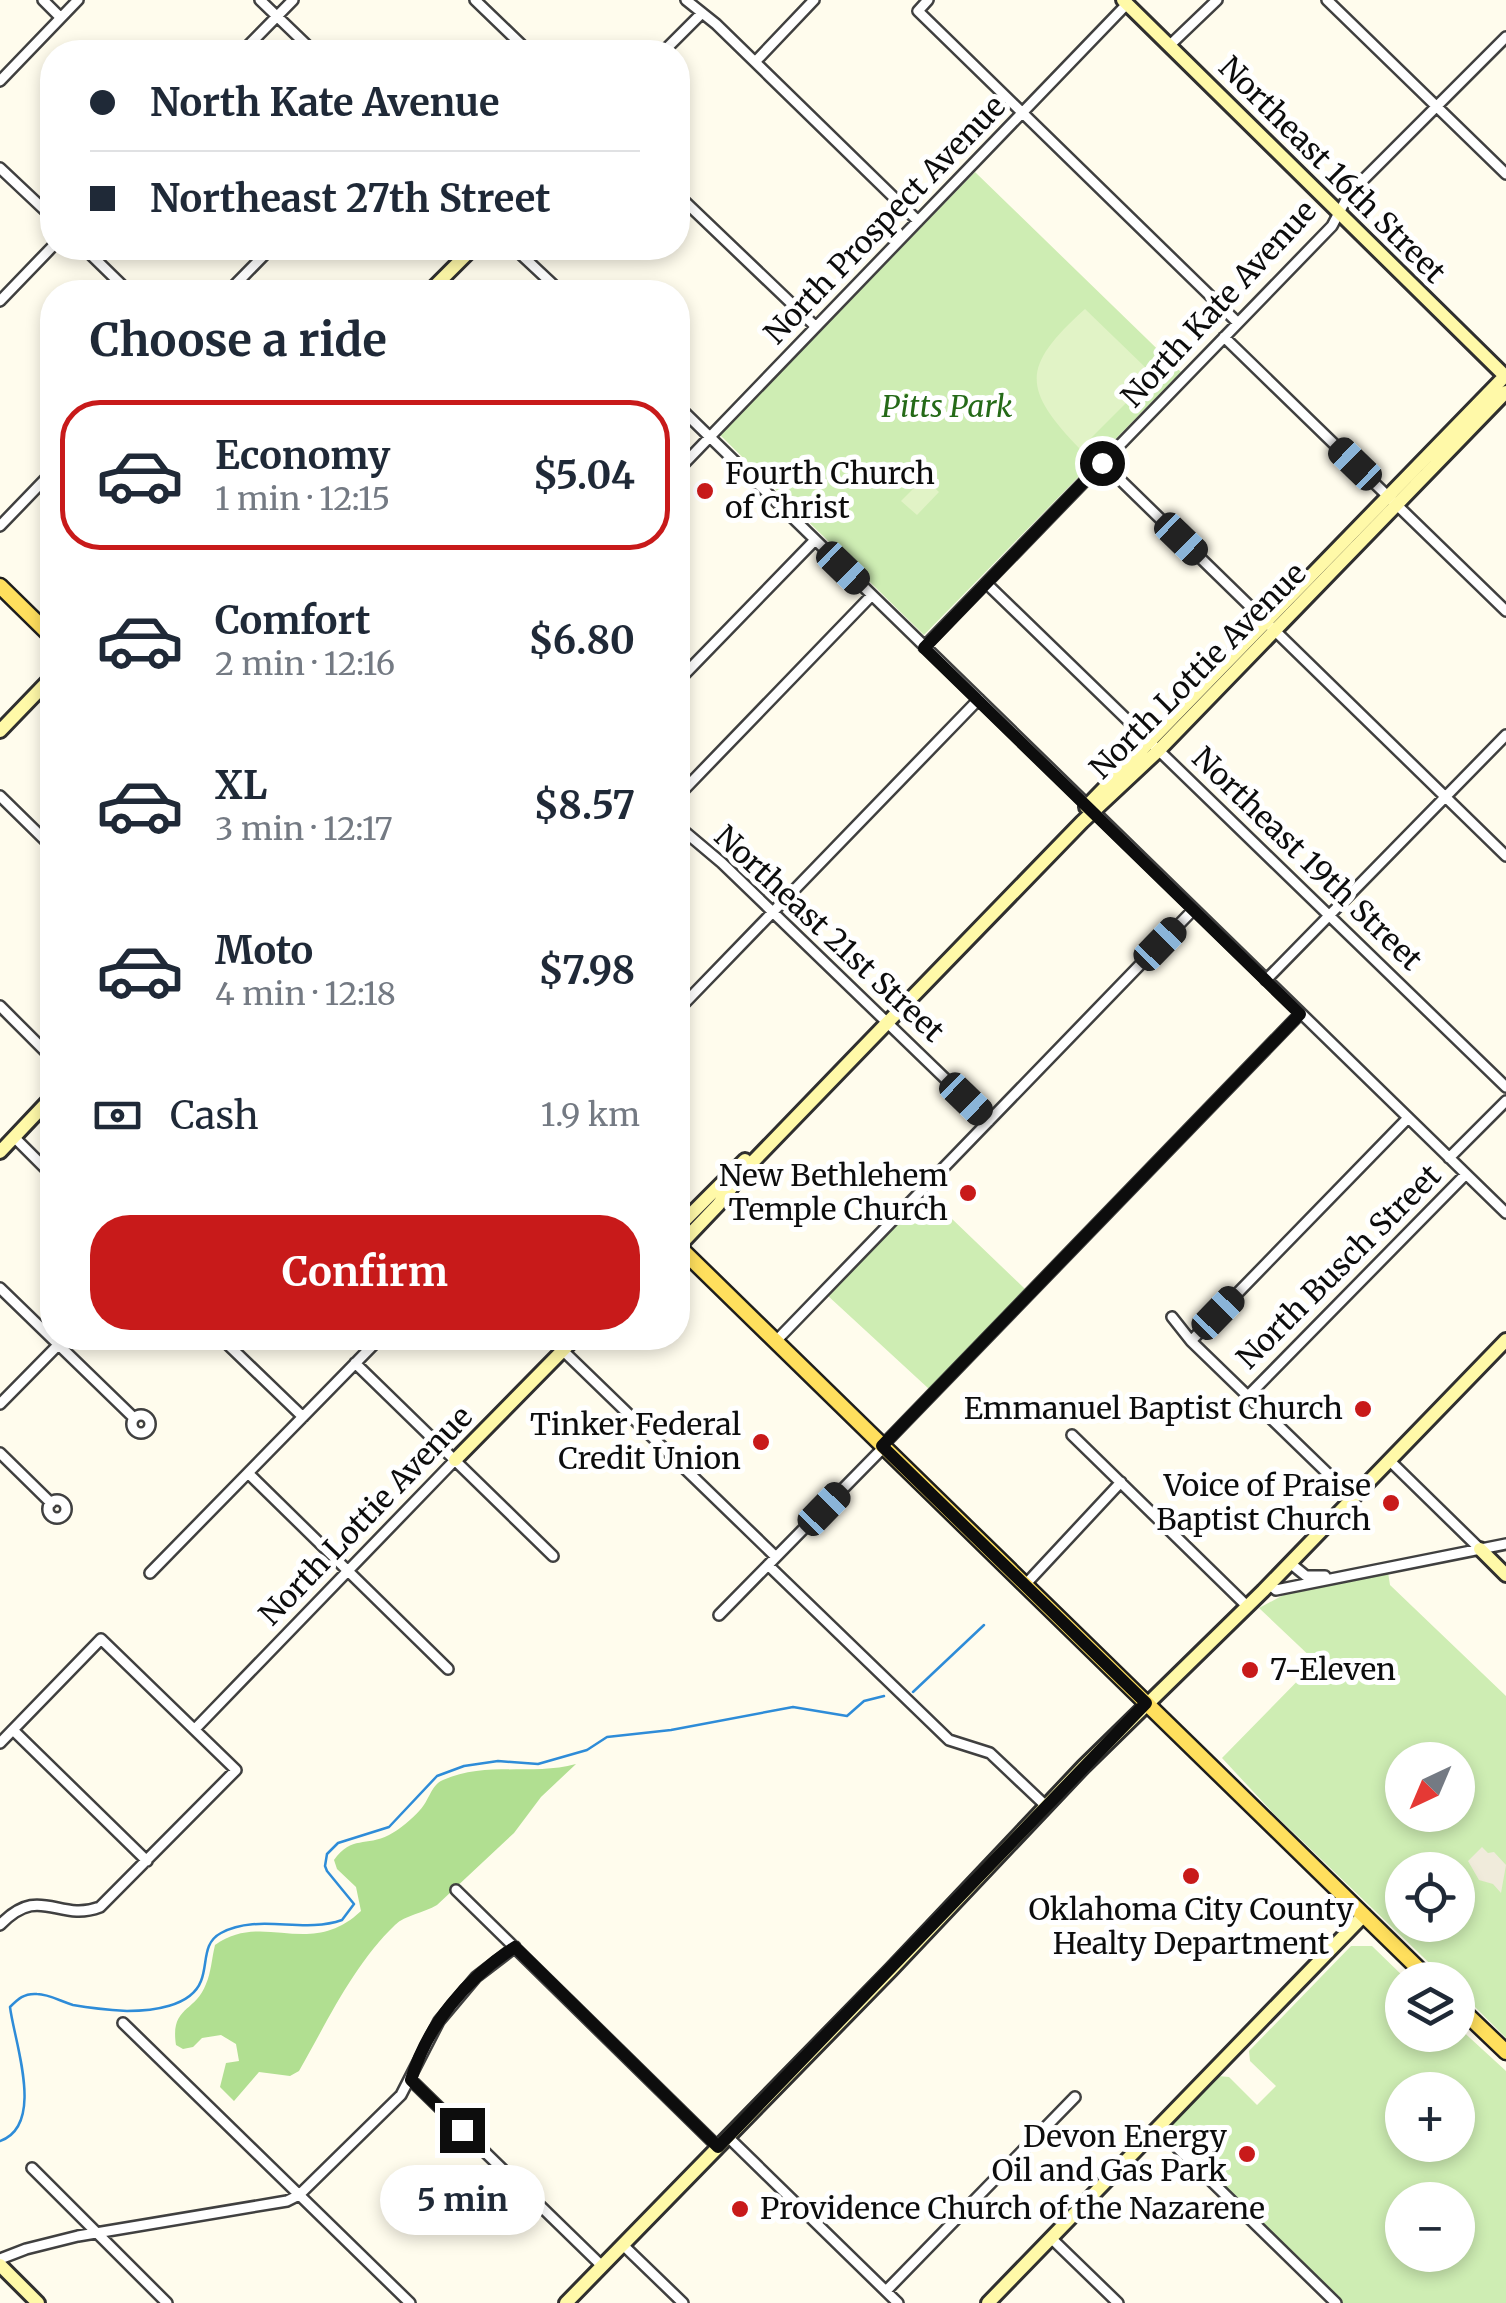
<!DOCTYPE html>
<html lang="en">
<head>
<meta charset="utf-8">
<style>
	:root { --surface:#fff; --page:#f6f6f7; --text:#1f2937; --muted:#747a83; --line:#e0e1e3; --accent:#c81a1a }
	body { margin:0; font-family:Merriweather,serif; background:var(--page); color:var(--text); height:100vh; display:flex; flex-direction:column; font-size:38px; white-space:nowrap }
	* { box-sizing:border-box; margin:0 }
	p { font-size:32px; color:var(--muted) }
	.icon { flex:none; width:55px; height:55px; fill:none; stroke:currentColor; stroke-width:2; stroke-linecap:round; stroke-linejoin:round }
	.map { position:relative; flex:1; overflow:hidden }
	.details { position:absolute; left:40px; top:280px; width:650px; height:1070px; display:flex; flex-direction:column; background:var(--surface); border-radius:40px; box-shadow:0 5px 15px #0003 }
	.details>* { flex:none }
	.hud { position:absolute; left:40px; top:40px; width:650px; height:220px; border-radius:40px; box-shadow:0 5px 15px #0003; display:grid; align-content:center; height:220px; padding:0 50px; background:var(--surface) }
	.needle { width:65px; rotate:224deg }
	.buttons { position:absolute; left:1385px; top:1742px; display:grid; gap:20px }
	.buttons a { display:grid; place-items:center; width:90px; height:90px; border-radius:50%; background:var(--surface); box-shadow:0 5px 15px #0003; font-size:50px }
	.end { position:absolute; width:45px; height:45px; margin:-22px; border:12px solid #0d0d0d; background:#fff; box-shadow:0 0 0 5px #fff }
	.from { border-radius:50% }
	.bubble { position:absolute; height:70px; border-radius:35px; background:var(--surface); box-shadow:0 5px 15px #0003; font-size:32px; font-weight:700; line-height:70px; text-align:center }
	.car { position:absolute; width:30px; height:60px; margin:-30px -15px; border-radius:12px; box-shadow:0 0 8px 2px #0007; background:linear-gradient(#222 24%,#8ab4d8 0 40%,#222 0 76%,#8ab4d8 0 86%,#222 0) }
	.hud b { display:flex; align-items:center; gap:35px; height:95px; font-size:38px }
	.hud b+b { border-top:2px solid var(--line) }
	.hud i { width:25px; height:25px; background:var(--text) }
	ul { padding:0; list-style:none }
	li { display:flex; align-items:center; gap:30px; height:150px; margin:0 20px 15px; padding:0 30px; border:5px solid transparent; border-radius:40px }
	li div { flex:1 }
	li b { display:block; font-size:38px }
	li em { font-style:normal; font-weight:700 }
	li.on { border-color:var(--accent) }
	li>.icon { width:90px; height:90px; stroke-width:1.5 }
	h2 { padding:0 50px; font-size:45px; line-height:120px }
	.pay { display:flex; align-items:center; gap:25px; height:110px; padding:0 50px; font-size:38px }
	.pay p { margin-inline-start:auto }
	.button { display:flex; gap:20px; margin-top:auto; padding:20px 50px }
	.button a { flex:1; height:115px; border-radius:40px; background:var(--accent); color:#fff; font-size:40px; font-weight:700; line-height:115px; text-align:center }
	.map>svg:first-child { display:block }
	.green { fill:#ceedb3; fill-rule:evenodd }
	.forest { fill:#b1df91 }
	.pitch { fill:#e1f3c6 }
	.plaza { fill:#f0ebdb }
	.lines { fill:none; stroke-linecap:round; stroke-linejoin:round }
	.stream { stroke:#2e8cd8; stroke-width:2.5 }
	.street-casing { stroke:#404040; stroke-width:14 }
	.secondary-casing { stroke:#2f2f2f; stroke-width:18 }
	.primary-casing { stroke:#1e1e1e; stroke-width:19 }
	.street { stroke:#fff; stroke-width:9 }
	.secondary { stroke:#fff9a8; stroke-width:12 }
	.primary { stroke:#ffdf5d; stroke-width:14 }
	.route { stroke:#0d0d0d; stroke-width:12 }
	.poi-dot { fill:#c81a1a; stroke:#fff; stroke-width:4 }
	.labels { text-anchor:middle; stroke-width:10; stroke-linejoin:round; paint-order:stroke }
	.street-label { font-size:30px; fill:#0d0d0d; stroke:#fff }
	.park-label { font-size:30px; font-style:italic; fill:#256a18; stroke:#fff }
	.poi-label { font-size:30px; fill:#0d0d0d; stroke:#fff; text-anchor:end }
</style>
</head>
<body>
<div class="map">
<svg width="1506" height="2303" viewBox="0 0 1506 2303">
	<rect width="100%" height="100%" fill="#fffced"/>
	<path class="green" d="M975,172l206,200 -257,263 -204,-200z
		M925,1193l100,96 -96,100 -102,-94z
		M1388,1572l2,13 116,111v342l-48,-48v-10h-11l-173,-166 -52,-56 94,-96 -57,-54 30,-16zM1402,1760h56v55h-56zM1402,1870h56v55h-56z
		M1351,1946h21l35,34h-5v55h56v-8l48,44v232h-166l-174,-171 2,-8 50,-48 11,1 28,28 19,-19 -26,-25 -1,-10zM1402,2090h56v55h-56zM1402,2200h56v55h-56z"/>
	<path class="forest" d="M576,1764l-35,33 -27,36 -77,72c-13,8 -32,10 -42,20 -41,39 -68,97 -96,146l-9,5 -31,-4 -25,29 -14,-14 6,-24 13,-2 -3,-17 -15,-9 -19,3 -9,9 -10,2 -7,-4c-6,-39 19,-32 30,-61 5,-11 6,-27 9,-39 49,-35 94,15 146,-34l-5,-24 -19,-18 -3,-9c18,-25 32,-13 55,-25 10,-5 23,-16 31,-25 9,-9 11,-25 23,-30 43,-19 89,-4 133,-16z"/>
	<path class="pitch" d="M1085,309l61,59 2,13 -68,68c-59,-61 -58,-83 5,-140z
		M924,478l15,14 -22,23 -16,-14z"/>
	<path class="plaza" d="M1482,1847l6,6 6,-1 12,13 -5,28 -8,-9 -14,-4 -11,-19z"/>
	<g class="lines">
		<path class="stream" d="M913,1692l71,-67
			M0,2141c46,-16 14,-100 10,-134 8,-8 14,-14 27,-13 12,0 25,8 36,11 17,3 37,5 54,6 24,0 64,-4 74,-30 7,-17 1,-38 20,-48 37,-20 82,1 121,-13l12,-16 -27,-33 -2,-5 2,-12 11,-11 51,-16 48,-51 27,-10 34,-5 40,3 49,-14 20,-13 64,-7 122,-23 54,9 17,-15 20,-5"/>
		<defs>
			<path id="street" d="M43,0l17,17
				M260,0l54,52
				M475,0l54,52
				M686,0l30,24 202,197
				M928,0l-10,11 320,312
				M1327,0l179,174
				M1170,45l47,-45
				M242,52l51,-52
				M663,52l39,-39
				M755,62l59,-62
				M0,81l78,-81
				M0,168l52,49
				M678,195l137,131
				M84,248l45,44
				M514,248l47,44
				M228,292l43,-44
				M0,301l52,-54
				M1224,337l282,274
				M678,406l828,807
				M1103,463l403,393
				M678,470l449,-466
				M0,526l52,-54
				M986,583l520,504
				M924,647l408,-421 17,-32 157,-157
				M678,681l137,-141
				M0,796l52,51
				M678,796l194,-201
				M678,826l44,37 267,258
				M1266,980l240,-245
				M0,1006l52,52
				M678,1010l301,-311
				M14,1137l38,38
				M1449,1158l57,-57
				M0,1288l134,130
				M1172,1317l19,24 162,157
				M221,1338l82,79
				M550,1338l226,219
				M1191,1341l217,-223
				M775,1342l419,-433
				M355,1363l198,193
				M1249,1395l217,-221
				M0,1404l65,-66
				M132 1424a9 9 0 1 1 18 0a9 9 0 1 1-18 0Z
				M1072,1435l176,172
				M882,1446l418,-432
				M0,1453l51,50
				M1390,1461l90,88
				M248,1473l200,196
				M48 1509a9 9 0 1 1 18 0a9 9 0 1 1-18 0Z
				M1290,1563l16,13h19
				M768,1565l181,175 41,13 56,53
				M150,1573l230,-235
				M1270,1585l6,5 230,-46
				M1024,1586l97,-104
				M719,1615l164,-167
				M195,1729l260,-269
				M13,1730l134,131
				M0,1743l101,-104 135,131 -136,137c-42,16 -60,-24 -100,18
				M456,1890l262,257
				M123,2023l287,280
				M411,2080l191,186
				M1157,2128l179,175
				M728,2137l170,166
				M32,2168l135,135
				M1051,2238l67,65
				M623,2245l60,58
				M0,2259l26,-10 52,-13 209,-35 12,-6 102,-100 38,-74 37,-44 39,-30
				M886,2291l189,-194"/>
			<path id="secondary" d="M1123,0l383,377
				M429,292l44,-44
				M0,731l52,-54
				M1086,807l420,-432
				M0,1152l52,-55
				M678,1227l67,-67
				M678,1247l40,-42 26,-34 143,-148 195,-201 77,-72 347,-358
				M455,1460l120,-122
				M1480,1549l26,26
				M0,2265l38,38
				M566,2303l325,-333 192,-203 180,-176 243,-251
				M988,2303l376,-388"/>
			<path id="primary" d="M0,586l52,51
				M678,1246l752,734
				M1458,2006l48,46"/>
		</defs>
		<use href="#street" class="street-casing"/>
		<use href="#secondary" class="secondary-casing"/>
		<use href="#primary" class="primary-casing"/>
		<use href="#street" class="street"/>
		<use href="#secondary" class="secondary"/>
		<use href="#primary" class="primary"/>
	</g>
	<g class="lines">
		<path class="route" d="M462,2130l-51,-50c16,-55 56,-102 104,-133l203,200 428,-444 -264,-257 418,-432 -376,-366 178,-185"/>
	</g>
	<g class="poi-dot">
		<circle cx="705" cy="491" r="10"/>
		<circle cx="968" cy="1193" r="10"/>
		<circle cx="1363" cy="1409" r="10"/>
		<circle cx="761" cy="1442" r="10"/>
		<circle cx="1391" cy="1503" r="10"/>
		<circle cx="1250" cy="1670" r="10"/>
		<circle cx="1191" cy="1876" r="10"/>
		<circle cx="1247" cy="2154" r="10"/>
		<circle cx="740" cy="2209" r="10"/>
	</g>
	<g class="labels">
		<g class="street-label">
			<text transform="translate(1332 170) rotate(45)" y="10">Northeast 16th Street</text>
			<text transform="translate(885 220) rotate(-46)" y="10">North Prospect Avenue</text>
			<text transform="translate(1219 304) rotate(-47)" y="10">North Kate Avenue</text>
			<text transform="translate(1198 671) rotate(-45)" y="10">North Lottie Avenue</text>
			<text transform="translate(1307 859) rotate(44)" y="10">Northeast 19th Street</text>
			<text transform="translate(829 934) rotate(43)" y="10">Northeast 21st Street</text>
			<text transform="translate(1339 1267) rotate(-45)" y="10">North Busch Street</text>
			<text transform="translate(366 1516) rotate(-46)" y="10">North Lottie Avenue</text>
		</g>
		<g class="park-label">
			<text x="947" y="417">Pitts Park</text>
		</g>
		<g class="poi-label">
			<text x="725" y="484" text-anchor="start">Fourth Church<tspan x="725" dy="34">of Christ</tspan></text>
			<text x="948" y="1186">New Bethlehem<tspan x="948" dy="34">Temple Church</tspan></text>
			<text x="1343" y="1419">Emmanuel Baptist Church</text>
			<text x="741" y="1435">Tinker Federal<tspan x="741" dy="34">Credit Union</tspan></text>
			<text x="1371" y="1496">Voice of Praise<tspan x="1371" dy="34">Baptist Church</tspan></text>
			<text x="1270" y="1680" text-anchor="start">7-Eleven</text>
			<text x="1191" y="1920" text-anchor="middle">Oklahoma City County<tspan x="1191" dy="34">Healty Department</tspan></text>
			<text x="1227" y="2147">Devon Energy<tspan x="1227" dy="34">Oil and Gas Park</tspan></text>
			<text x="760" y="2219" text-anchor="start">Providence Church of the Nazarene</text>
		</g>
	</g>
</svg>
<div class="buttons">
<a><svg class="needle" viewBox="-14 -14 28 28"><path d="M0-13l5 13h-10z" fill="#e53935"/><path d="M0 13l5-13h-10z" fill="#747a83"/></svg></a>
<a><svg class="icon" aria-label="locate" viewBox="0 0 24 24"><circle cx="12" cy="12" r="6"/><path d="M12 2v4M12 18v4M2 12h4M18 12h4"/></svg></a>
<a><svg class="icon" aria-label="layers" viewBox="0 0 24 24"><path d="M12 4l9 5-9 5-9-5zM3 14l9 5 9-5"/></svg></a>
<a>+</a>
<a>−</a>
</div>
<i class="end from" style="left:1102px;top:463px"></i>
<i class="end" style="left:462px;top:2130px"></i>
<div class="bubble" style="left:380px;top:2165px;width:165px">5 min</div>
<i class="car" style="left:1355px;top:464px;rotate:314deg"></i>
<i class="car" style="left:1181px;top:539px;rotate:134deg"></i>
<i class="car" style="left:843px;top:568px;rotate:134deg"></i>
<i class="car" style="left:1160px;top:944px;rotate:44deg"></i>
<i class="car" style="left:966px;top:1099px;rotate:134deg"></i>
<i class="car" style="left:1218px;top:1313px;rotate:44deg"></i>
<i class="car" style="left:824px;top:1509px;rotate:44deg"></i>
<div class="hud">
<b><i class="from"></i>North Kate Avenue</b>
<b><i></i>Northeast 27th Street</b>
</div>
<section class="details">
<h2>Choose a ride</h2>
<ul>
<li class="on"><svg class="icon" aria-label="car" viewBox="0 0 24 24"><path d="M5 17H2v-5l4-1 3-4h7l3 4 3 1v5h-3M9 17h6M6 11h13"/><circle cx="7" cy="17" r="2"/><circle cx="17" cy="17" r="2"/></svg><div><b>Economy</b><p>1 min · 12:15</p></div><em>$5.04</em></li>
<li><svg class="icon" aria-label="car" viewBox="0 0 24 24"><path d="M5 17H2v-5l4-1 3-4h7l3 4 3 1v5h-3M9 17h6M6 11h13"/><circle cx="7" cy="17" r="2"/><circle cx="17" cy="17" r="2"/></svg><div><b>Comfort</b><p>2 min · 12:16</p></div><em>$6.80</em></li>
<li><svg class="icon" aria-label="car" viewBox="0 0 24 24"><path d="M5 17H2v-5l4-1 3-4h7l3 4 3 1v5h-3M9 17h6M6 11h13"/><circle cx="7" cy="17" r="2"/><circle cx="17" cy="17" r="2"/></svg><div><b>XL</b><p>3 min · 12:17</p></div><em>$8.57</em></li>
<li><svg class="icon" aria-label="car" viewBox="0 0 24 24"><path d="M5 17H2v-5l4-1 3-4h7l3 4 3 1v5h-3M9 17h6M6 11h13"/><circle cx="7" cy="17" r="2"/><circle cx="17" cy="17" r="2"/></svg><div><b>Moto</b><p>4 min · 12:18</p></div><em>$7.98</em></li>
</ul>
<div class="pay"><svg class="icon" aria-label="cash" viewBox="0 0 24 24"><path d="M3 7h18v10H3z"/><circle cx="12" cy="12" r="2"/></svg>Cash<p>1.9 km</p></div>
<div class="button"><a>Confirm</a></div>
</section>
</div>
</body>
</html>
